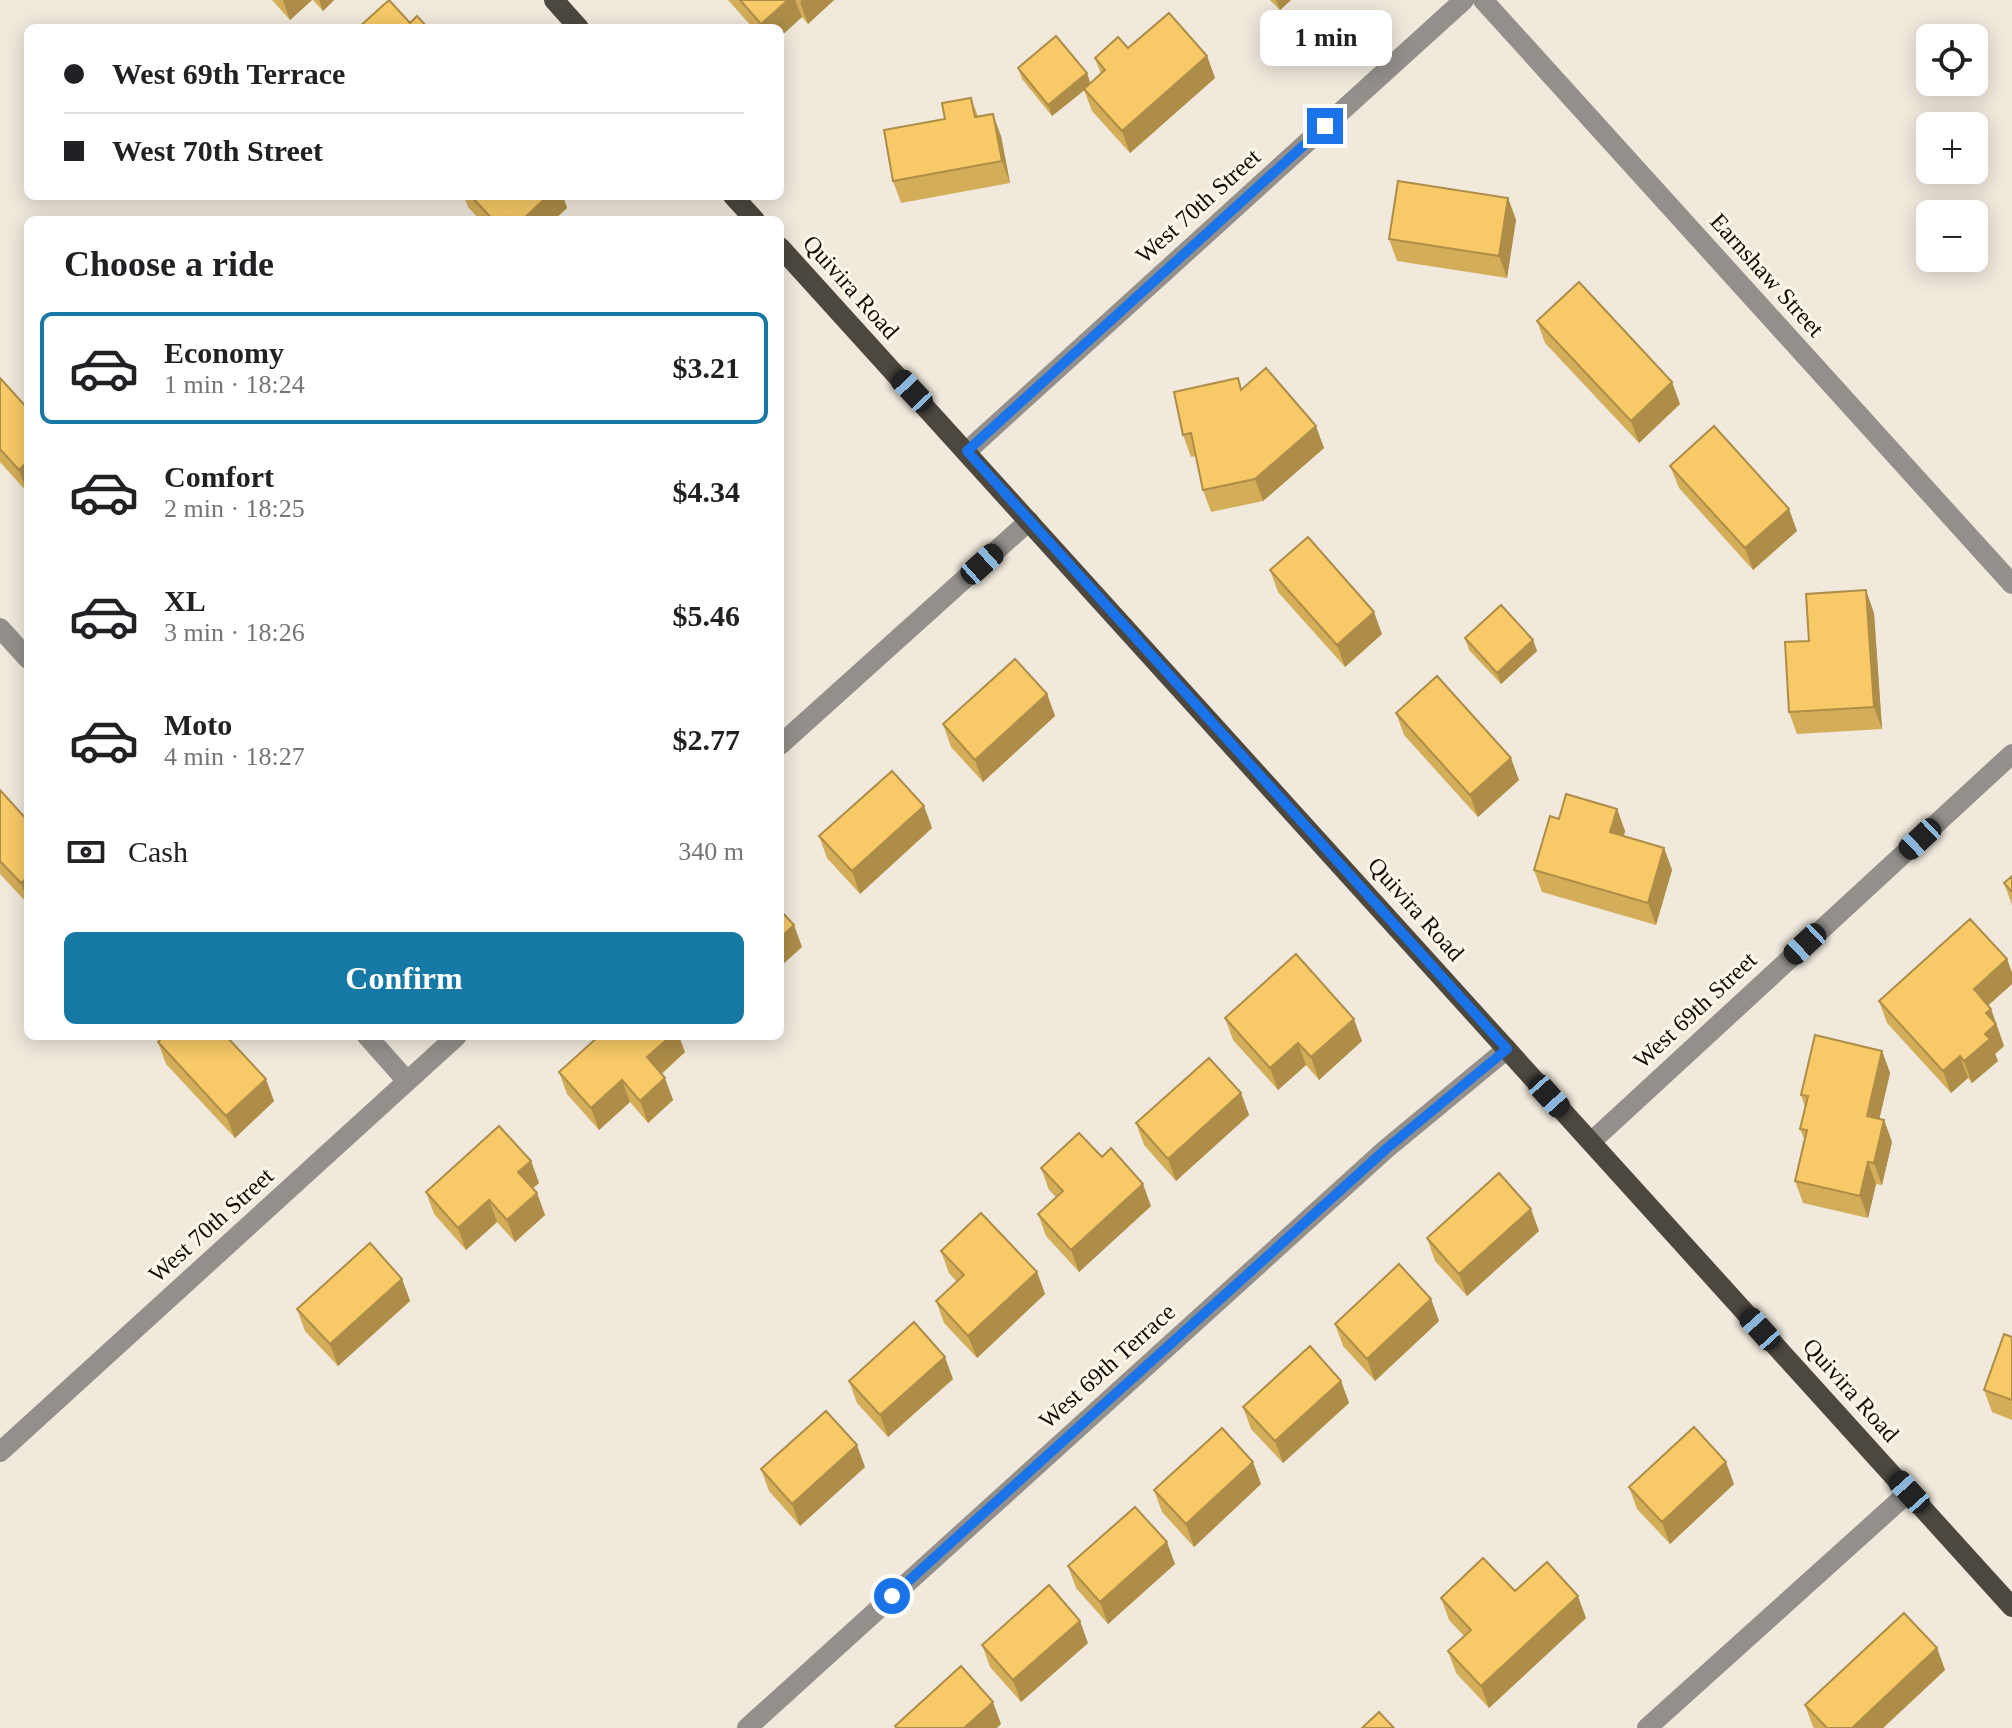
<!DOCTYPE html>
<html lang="en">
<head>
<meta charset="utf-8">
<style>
	:root { --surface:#fff; --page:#f2f2f2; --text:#202124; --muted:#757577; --line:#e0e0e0; --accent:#1679a5 }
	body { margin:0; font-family:Georgia,serif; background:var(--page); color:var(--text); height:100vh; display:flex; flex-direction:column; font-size:30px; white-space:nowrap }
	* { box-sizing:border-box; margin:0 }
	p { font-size:26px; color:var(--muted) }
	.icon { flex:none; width:44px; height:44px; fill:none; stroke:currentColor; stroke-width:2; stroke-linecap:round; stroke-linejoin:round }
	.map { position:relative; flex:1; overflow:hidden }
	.drawer { position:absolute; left:24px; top:216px; width:760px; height:824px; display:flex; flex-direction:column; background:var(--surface); border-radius:12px; box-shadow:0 4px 20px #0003 }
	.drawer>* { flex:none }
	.banner { position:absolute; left:24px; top:24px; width:760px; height:176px; border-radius:12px; box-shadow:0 4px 20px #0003; display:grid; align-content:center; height:176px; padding:0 40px; background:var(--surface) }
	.buttons { position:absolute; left:1916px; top:24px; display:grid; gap:16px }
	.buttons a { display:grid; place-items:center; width:72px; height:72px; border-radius:12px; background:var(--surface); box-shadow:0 4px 20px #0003; font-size:40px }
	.end { position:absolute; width:36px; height:36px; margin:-18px; border:10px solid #1a73e8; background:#fff; box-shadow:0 0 0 4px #fff }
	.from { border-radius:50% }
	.bubble { position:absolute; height:56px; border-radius:12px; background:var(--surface); box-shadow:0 4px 20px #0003; font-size:26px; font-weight:600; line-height:56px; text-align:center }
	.car { position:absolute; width:24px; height:48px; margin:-24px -12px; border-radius:10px; box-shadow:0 0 6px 2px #0007; background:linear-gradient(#222 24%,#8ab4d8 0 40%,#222 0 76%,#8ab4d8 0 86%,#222 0) }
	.banner b { display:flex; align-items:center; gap:28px; height:76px; font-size:30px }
	.banner b+b { border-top:2px solid var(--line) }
	.banner i { width:20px; height:20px; background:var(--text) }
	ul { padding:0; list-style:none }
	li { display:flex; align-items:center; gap:24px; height:112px; margin:0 16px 12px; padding:0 24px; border:4px solid transparent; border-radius:12px }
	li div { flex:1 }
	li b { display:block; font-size:30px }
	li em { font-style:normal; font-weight:600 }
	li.on { border-color:var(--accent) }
	li>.icon { width:72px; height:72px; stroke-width:1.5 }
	h2 { padding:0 40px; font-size:36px; line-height:96px }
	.pay { display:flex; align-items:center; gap:20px; height:88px; padding:0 40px; font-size:30px }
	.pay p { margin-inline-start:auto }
	.action { display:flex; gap:16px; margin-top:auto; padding:16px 40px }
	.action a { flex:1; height:92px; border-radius:12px; background:var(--accent); color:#fff; font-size:32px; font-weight:600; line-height:92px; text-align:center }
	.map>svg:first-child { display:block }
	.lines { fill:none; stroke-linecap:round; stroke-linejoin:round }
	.minor { stroke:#93908b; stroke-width:20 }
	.primary { stroke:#4d483f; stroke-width:20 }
	.wall { fill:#d4ad59 }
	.shaded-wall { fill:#ad8d48 }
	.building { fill:#f7c967; stroke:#ad8d48; stroke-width:2 }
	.route { stroke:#1a73e8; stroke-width:10 }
	.labels { text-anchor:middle; stroke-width:6; stroke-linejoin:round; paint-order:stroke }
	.street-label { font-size:24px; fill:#0f0d09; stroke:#fef7e9 }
</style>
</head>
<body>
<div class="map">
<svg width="2012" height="1728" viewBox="0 0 2012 1728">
	<rect width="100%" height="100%" fill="#f0e9dc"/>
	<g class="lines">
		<path class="minor" d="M1483,0l529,584
			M967,451l497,-451
			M0,628l28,31
			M780,745l249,-224
			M367,1036l40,45
			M1591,1142l421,-388
			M0,1452l457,-416
			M747,1728l639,-579 121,-100
			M1647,1728l262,-236"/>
		<path class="primary" d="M554,0l25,28
			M733,196l22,24
			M780,247l1232,1360"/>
	</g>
	<path class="wall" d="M272,0h40l-22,20z
		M313,0h21l-11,11z
		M728,0h106l-26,24 -6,-7 -22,20v-9h-27z
		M1270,0h21l-11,10z
		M1128,48l79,8 8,22 -85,75 -38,-42 -8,-21 -32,26 -30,-37 -4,-11 69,5 3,10 11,-9 -6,-16z
		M971,98l7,18 23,20 9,47 -109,20 -8,-22z
		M464,196h99l4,12 -13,12h-74l-12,-13z
		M1508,198l8,22 -9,58 -110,-17 -8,-22z
		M1537,321l135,61 8,22 -41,39 -94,-100z
		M0,378l28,31v82l-1,1 -27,-30z
		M1242,389l82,59 -61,53 -52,11 -8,-22 -7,-34 -5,1 -8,-22z
		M1670,466l127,65 -44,39 -74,-82z
		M1270,570l112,64 -37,33 -67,-75z
		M1874,613l8,116 -85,5 -8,-22 20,-71z
		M1465,638l68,2 4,11 -36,33 -32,-34z
		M1047,694l8,22 -72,66 -32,-35 -8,-23z
		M1396,713l123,67 -41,37 -74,-82z
		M0,790l28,31v83l-28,-30z
		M924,806l8,22 -72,66 -33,-36 -8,-22z
		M1617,809l8,22 -1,5 40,12 8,22 -16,55 -114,-33 -8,-22 25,-51z
		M2012,876v29l-8,-22z
		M2007,959l5,14v11l-24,21 3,4 13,37 -9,8 3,7 -26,22 -4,-5 -17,15 -64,-70 -8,-22z
		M1225,1018l137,23 -43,39 -13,-15 -28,25 -45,-50z
		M158,1042l116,59 -39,37 -69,-74z
		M1882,1051l8,22 -11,46 5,1 8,22 -10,43 -6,-1 -8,34 -65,-15 -8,-22 10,-40 -5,-12 5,-22 -4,-12z
		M685,1052l-23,22 11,26 -25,23 -18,-21 -31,28 -32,-36 -8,-22z
		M1241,1093l8,22 -73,66 -32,-36 -8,-22z
		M1102,1157l49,49 -72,66 -33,-36 -8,-22 18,-17 -7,-7 -8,-22z
		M531,1161l8,22 -6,5 4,5 8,22 -30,27 -18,-20 -31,28 -32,-36 -8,-22z
		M1539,1231l-72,65 -32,-35 -8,-23z
		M941,1251l96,21 8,22 -68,64 -33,-35 -8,-22 21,-19 -8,-9z
		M402,1279l8,22 -72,65 -33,-35 -8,-22z
		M1431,1299l8,22 -64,60 -32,-35 -8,-22z
		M2012,1337v83l-20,-8 -8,-22z
		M953,1379l-65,58 -31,-34 -8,-22z
		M1341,1381l8,22 -66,60 -32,-34 -8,-22z
		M1253,1462l8,22 -67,63 -32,-35 -8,-22z
		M865,1467l-65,59 -31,-35 -8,-22z
		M1734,1484l-64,60 -33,-35 -8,-22z
		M1175,1564l-67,60 -32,-36 -8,-22z
		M1515,1591l71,27 -97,90 -33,-35 -8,-22 16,-15 -15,-16 -8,-22z
		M1088,1643l-67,59 -31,-35 -8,-22z
		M1937,1648l8,22 -62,58h-69l-1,-1 -8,-22z"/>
	<path class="shaded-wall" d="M283,0h29l-22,20z
		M319,0h15l-11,11z
		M788,0h7l7,17 -22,20v-9h-17l-2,-4z
		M802,0h32l-26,24 -8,-22z
		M1276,0h15l-11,10z
		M1207,56l8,22 -85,75 -8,-22z
		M1087,73l4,12 -39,31 -4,-11z
		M993,114l8,22 9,47 -8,-22z
		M548,196h15l4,12 -13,12h-32z
		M1508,198l8,22 -9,58 -8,-22z
		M1672,382l8,22 -41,39 -8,-22z
		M1316,426l8,22 -61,53 -8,-22z
		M28,461v30l-1,1 -8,-22z
		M1789,509l8,22 -44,39 -8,-22z
		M1866,590l8,23 8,116 -8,-22z
		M1374,612l8,22 -37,33 -8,-22z
		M1533,640l4,11 -36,33 -4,-11z
		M1047,694l8,22 -72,66 -8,-22z
		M1511,758l8,22 -41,37 -8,-22z
		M924,806l8,22 -72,66 -8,-23z
		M1617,809l8,22 -7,23 -8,-22z
		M1664,848l8,22 -16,55 -8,-22z
		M28,877v26l-7,-20z
		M794,925l8,22 -22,20v-29z
		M2007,959l5,14v11l-30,27 -8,-22z
		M1991,1009l13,37 -9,8 3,7 -26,22 -8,-22 21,-27 1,-21z
		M1354,1019l8,22 -43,39 -8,-23z
		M671,1036h8l6,16 -30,27 -8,-22z
		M1298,1043l8,22 -28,25 -8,-22z
		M1882,1051l8,22 -15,65 -8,-22z
		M1960,1056l8,22 -17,15 -8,-22z
		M665,1078l8,22 -25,23 -8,-22z
		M266,1079l8,22 -39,37 -9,-22z
		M622,1080l8,22 -31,28 -8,-22z
		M1241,1093l8,22 -73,66 -8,-22z
		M1884,1120l8,22 -10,43 -8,-22z
		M531,1161l8,22 -13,11 -8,-22z
		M1868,1162l8,22 -8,34 -8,-22z
		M1143,1184l8,22 -72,66 -8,-22z
		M537,1193l8,22 -30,27 -8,-22z
		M489,1200l8,22 -31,28 -8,-22z
		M1531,1209l8,22 -72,65 -8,-22z
		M1037,1272l8,22 -68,64 -9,-22z
		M402,1279l8,22 -72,65 -8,-22z
		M1431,1299l8,22 -64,60 -8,-22z
		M945,1357l8,22 -65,58 -8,-22z
		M1341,1381l8,22 -66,60 -8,-22z
		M857,1445l8,22 -65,59 -8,-22z
		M1253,1462l8,22 -67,63 -8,-23z
		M1726,1462l8,22 -64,60 -8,-22z
		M1167,1542l8,22 -67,60 -8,-22z
		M1578,1596l8,22 -97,90 -8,-22z
		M1080,1621l8,22 -67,59 -8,-22z
		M1937,1648l8,22 -62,58h-31z
		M993,1702l8,22 -4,4h-33z"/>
	<path class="building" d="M389,0l21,23 7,-7 11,12h-70z
		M740,0h48l-27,24z
		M1169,13l38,43 -85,75 -38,-42 21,-19 -10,-12 23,-21 10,11z
		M1056,36l31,37 -39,32 -30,-37z
		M971,98l4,19 18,-3 9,47 -109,20 -9,-51 61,-11 -3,-16z
		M1398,181l110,17 -9,58 -110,-17z
		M471,196h77l-26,24h-8l-3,-3 -3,3h-15z
		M1579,282l93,100 -41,39 -94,-100z
		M1266,368l50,58 -61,53 -52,11 -12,-57 -8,2 -9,-43 64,-14 3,12z
		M0,378l28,31v52l-9,9 -19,-21z
		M1714,426l75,83 -44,39 -75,-82z
		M1308,537l66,75 -37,33 -67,-75z
		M1866,590l8,117 -85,5 -4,-70 24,-1 -3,-47z
		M1501,605l32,35 -36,33 -32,-35z
		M1015,659l32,35 -72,66 -32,-36z
		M1437,676l74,82 -41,37 -74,-82z
		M892,771l32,35 -72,65 -33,-35z
		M0,790l28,31v56l-7,6 -21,-22z
		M1566,794l51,15 -7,23 54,16 -16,55 -114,-33 16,-54 9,3z
		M2012,876v16l-8,-9z
		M780,910l14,15 -14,13z
		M1970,919l37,40 -33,30 17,20 -5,4 10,11 -11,10 5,5 -26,22 -4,-5 -17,15 -64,-70z
		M1296,954l58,65 -43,38 -13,-14 -28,25 -45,-50z
		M1815,1035l67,16 -15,65 17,4 -10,43 -6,-1 -8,34 -65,-15 12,-51 -7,-1 8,-33 -7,-1z
		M164,1036h62l40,43 -40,37 -68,-74z
		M599,1036h72l-24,21 18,21 -25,23 -18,-21 -31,28 -32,-36z
		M1209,1058l32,35 -73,66 -32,-36z
		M499,1126l32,35 -13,11 19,21 -30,27 -18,-20 -31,28 -32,-36z
		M1079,1133l23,24 9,-9 32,36 -72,66 -33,-36 25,-23 -22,-23z
		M1499,1173l32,36 -72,65 -32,-36z
		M981,1213l56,59 -69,64 -32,-35 28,-26 -23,-24z
		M370,1243l32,36 -72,65 -33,-35z
		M1399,1264l32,35 -64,60 -32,-35z
		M914,1322l31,35 -65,58 -31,-34z
		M2004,1334l8,3v63l-28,-10z
		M1310,1346l31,35 -66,60 -32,-34z
		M826,1411l31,34 -65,59 -31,-35z
		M1694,1427l32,35 -64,60 -33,-35z
		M1222,1428l31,34 -67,62 -32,-34z
		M1135,1507l32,35 -67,60 -32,-36z
		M1483,1558l32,33 32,-29 31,34 -97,90 -33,-35 23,-21 -30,-32z
		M1049,1585l31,36 -67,59 -31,-35z
		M1904,1613l33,35 -85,80h-25l-22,-23z
		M961,1666l32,36 -29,26h-67l-2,-2z
		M1379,1712l15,16h-32z"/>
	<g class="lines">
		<path class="route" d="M892,1596l494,-447 121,-100 -540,-598 358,-325"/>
	</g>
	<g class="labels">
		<g class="street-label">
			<text transform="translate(1198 206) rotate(-42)" y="8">West 70th Street</text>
			<text transform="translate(1767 275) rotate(48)" y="8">Earnshaw Street</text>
			<text transform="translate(851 287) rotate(48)" y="8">Quivira Road</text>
			<text transform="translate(1416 909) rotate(48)" y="8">Quivira Road</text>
			<text transform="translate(1695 1010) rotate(-43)" y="8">West 69th Street</text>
			<text transform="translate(211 1225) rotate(-42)" y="8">West 70th Street</text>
			<text transform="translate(1107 1366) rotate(-42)" y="8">West 69th Terrace</text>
			<text transform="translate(1851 1390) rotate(48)" y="8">Quivira Road</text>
		</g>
	</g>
</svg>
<div class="buttons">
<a><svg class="icon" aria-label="locate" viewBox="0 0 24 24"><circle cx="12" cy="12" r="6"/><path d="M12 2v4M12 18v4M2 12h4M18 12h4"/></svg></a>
<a>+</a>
<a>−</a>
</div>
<i class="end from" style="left:892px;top:1596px"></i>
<i class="end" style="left:1325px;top:126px"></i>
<div class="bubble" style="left:1260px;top:10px;width:132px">1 min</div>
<i class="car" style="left:912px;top:391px;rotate:317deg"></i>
<i class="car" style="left:982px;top:564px;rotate:48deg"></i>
<i class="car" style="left:1920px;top:839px;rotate:227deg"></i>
<i class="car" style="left:1805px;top:944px;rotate:227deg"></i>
<i class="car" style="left:1549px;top:1096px;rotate:138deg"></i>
<i class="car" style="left:1760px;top:1329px;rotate:318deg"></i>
<i class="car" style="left:1909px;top:1492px;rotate:318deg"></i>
<div class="banner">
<b><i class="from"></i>West 69th Terrace</b>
<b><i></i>West 70th Street</b>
</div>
<section class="drawer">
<h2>Choose a ride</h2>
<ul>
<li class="on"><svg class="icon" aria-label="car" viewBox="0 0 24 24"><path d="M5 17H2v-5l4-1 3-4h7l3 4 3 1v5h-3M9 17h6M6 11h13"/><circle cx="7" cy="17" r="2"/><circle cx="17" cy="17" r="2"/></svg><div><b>Economy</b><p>1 min · 18:24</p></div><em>$3.21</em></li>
<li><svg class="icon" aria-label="car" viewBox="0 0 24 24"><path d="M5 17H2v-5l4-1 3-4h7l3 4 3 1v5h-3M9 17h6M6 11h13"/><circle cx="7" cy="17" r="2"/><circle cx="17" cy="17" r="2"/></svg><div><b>Comfort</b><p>2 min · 18:25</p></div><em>$4.34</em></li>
<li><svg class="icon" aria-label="car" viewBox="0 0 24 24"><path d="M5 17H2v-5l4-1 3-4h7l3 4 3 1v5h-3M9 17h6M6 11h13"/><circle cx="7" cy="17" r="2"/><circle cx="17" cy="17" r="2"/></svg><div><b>XL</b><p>3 min · 18:26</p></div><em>$5.46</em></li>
<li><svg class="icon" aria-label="car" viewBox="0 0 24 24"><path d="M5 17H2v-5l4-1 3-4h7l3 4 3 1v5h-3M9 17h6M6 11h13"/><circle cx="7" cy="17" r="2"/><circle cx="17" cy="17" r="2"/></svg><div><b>Moto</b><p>4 min · 18:27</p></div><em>$2.77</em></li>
</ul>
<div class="pay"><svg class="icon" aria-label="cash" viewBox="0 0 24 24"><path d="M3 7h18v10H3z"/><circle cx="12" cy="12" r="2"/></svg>Cash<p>340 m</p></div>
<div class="action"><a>Confirm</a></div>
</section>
</div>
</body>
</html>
